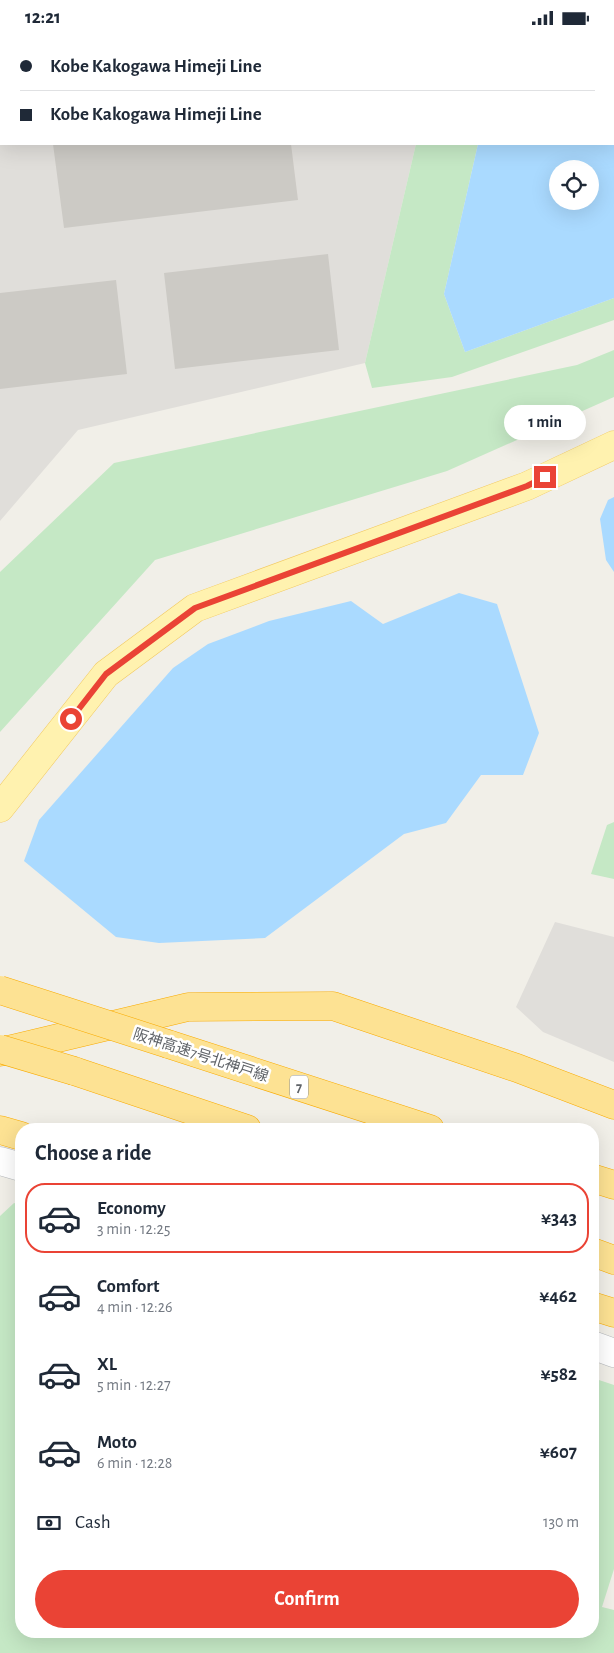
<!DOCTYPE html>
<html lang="en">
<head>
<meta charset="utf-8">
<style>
	:root { --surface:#fff; --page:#f2f2f3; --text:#1f2937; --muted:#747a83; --line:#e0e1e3; --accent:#ea4335 }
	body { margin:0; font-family:"Alegreya Sans","Noto Sans JP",sans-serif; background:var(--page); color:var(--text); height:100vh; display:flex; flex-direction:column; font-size:19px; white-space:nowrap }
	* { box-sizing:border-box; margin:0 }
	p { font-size:16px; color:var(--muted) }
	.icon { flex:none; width:28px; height:28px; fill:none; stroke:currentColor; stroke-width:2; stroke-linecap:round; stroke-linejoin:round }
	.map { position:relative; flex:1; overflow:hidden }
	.drawer { position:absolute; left:15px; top:1088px; width:584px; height:515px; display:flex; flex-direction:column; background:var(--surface); border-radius:20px; box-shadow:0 5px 20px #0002 }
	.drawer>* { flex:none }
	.top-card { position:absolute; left:0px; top:0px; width:615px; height:110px; box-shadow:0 5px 20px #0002; display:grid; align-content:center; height:110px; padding:0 20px; background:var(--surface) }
	.fabs { position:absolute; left:549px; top:125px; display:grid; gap:10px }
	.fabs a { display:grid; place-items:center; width:50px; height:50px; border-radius:50%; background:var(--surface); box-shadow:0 5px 20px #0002; font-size:25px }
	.end { position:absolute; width:22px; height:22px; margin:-11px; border:6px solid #ea4335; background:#fff; box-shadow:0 0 0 2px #fff }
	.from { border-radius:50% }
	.bubble { position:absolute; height:35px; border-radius:18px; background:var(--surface); box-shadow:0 5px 20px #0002; font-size:16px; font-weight:600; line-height:35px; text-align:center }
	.top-card b { display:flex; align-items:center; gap:18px; height:48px; font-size:19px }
	.top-card b+b { border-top:1px solid var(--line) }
	.top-card i { width:12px; height:12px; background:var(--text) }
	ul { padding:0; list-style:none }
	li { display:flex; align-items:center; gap:15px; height:70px; margin:0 10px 8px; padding:0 10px; border:2px solid transparent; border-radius:20px }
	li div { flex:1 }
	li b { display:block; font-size:19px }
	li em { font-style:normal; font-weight:600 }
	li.active { border-color:var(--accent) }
	li>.icon { width:45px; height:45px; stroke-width:1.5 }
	h2 { padding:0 20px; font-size:22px; line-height:60px }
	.pay { display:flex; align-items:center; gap:12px; height:55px; padding:0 20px; font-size:19px }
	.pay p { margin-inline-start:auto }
	.cta { display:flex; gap:10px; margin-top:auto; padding:10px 20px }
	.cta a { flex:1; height:58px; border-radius:30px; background:var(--accent); color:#fff; font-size:20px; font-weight:600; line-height:58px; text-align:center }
	.status { display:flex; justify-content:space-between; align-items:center; height:35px; padding:0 25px; background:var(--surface); direction:ltr }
	.status svg { height:14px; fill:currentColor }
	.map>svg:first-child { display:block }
	.industrial { fill:#e0deda }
	.green { fill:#c5e8c5 }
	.water { fill:#aadaff; fill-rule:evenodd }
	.building { fill:#cccac5 }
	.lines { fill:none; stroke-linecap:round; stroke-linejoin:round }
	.minor-casing { stroke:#b5b8bc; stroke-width:29 }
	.major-casing { stroke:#f2c960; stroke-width:29 }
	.highway-casing { stroke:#f9ab00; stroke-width:29 }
	.minor { stroke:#fff; stroke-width:28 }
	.major { stroke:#fff2af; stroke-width:28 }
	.highway { stroke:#fde293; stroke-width:28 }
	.highway-bridge-casing { stroke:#f9ab00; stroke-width:29; stroke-linecap:butt }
	.highway-bridge { stroke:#fde293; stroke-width:28 }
	.route { stroke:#ea4335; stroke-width:6 }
	.labels { text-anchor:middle; stroke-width:5; stroke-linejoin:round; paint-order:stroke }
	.shield { fill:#fff; stroke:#8f9295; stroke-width:1 }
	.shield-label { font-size:14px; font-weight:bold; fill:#5f6368 }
	.street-label { font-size:15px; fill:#5f6368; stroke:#fff }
</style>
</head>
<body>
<div class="status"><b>12:21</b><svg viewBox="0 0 49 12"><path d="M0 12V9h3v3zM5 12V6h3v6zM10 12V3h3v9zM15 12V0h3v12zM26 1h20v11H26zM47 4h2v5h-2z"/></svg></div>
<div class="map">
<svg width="614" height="1618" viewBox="0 0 614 1618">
	<rect width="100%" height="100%" fill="#f1efe8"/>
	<path class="industrial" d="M0,0h441l-440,1v108h415l-51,219 -287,67 -78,91z
		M555,887l59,15v125l-71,-30 -27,-25z"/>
	<path class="green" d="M416,109h62l-34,150 21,58 149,-54v22l-162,57 -80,11 -7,-25z
		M614,315v47l-167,74 -292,89 -155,172v-160l114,-109 463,-98z
		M614,787v57l-23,-5 16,-49z
		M14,1168l7,2v426h571l1,-253 21,7v184l-12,38 12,3v43h-614v-437z"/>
	<path class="water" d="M503,0h106l1,1h-107z
		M614,12v251l-149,54 -21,-58 34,-150h136zM558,134h32v32h-32z
		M614,462v75l-8,-12 -6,-41 8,-19z
		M459,558l38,11 42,129 -16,42h-42l-35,48 -42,11 -139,104 -106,5 -43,-6 -92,-76 15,-41 134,-152 35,-24 61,-23 82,-20 32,23z"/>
	<path class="building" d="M53,109h238l7,56 -234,28z
		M328,219l11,96 -164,19 -11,-96z
		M116,245l11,94 -127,15v-96z"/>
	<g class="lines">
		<defs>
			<path id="minor" d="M0,1126l21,6
				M592,1310l22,8"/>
			<path id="major" d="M0,773l106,-134 89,-66 332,-122 87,-41"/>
			<path id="highway" d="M168,1009l262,85
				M0,1017l188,-45 145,-1 184,62 97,37
				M74,1036l173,58
				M0,1095l21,6
				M592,1143l22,7
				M592,1217l22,8
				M592,1271l22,7"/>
		</defs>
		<use href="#minor" class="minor-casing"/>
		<use href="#major" class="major-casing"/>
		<use href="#highway" class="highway-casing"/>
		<use href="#minor" class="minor"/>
		<use href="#major" class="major"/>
		<use href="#highway" class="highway"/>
		<defs>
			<path id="highway-bridge" d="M0,955l168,54
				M0,1014l74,22"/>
		</defs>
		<use href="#highway-bridge" class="highway-bridge-casing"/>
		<use href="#highway-bridge" class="highway-bridge"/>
	</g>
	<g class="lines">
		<path class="route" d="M71,684l35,-45 89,-66 332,-122 18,-9"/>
	</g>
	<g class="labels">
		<rect class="shield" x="290" y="1040.5" width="18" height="23" rx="4"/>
		<g class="shield-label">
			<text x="299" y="1057">7</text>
		</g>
		<g class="street-label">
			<text transform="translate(201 1020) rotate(18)" y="5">阪神高速7号北神戸線</text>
		</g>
	</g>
</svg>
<div class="fabs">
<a><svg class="icon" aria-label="locate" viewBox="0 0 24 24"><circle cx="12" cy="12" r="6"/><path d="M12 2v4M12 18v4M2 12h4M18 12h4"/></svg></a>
</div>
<i class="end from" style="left:71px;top:684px"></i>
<i class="end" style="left:545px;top:442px"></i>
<div class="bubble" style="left:504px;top:370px;width:82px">1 min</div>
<div class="top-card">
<b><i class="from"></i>Kobe Kakogawa Himeji Line</b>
<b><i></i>Kobe Kakogawa Himeji Line</b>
</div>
<section class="drawer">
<h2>Choose a ride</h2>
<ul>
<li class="active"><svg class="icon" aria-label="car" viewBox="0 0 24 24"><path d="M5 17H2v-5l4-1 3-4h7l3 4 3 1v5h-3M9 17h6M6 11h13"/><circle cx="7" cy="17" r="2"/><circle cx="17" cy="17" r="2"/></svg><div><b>Economy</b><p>3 min · 12:25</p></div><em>¥343</em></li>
<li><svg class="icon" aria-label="car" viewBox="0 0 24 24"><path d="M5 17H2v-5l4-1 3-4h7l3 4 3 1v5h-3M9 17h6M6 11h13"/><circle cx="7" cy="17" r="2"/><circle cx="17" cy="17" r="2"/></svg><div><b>Comfort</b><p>4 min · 12:26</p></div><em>¥462</em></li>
<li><svg class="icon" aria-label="car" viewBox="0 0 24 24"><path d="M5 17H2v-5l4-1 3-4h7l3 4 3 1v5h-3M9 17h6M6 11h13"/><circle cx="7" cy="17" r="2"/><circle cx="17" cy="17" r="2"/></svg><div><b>XL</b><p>5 min · 12:27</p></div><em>¥582</em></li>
<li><svg class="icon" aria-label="car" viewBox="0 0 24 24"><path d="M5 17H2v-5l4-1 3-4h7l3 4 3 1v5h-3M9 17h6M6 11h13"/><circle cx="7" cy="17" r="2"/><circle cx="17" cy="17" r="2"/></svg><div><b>Moto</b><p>6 min · 12:28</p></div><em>¥607</em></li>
</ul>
<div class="pay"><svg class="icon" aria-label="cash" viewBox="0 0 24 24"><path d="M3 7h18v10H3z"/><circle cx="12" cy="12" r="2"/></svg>Cash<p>130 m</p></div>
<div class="cta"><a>Confirm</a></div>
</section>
</div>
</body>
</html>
